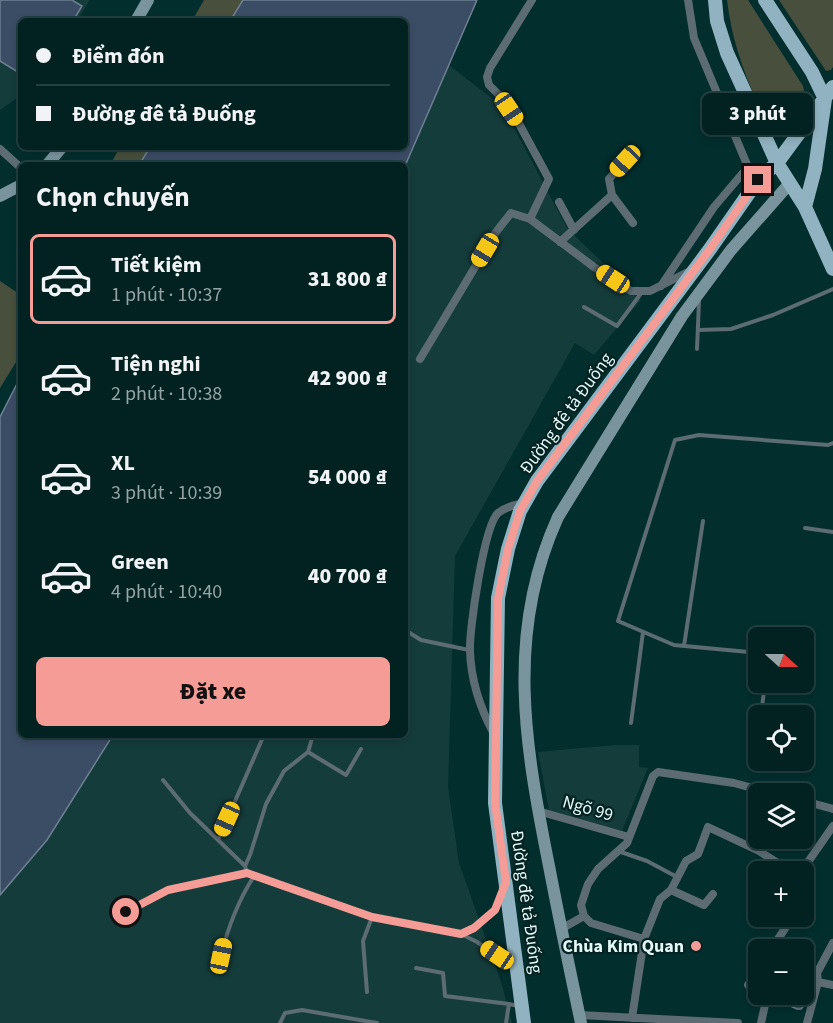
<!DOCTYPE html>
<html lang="vi">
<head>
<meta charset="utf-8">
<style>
	:root { --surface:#022222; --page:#0c2a2a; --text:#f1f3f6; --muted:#96a4a5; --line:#233f40; --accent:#f59c96 }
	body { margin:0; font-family:"Source Sans 3",sans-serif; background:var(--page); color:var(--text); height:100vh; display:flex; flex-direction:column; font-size:22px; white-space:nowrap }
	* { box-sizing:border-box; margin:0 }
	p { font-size:20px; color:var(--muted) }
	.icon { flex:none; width:33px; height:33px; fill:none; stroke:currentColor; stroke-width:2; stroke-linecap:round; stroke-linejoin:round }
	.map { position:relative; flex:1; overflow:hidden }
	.panel { position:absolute; left:18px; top:162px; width:390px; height:576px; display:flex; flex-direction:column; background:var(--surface); border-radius:9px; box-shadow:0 3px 9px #0003,0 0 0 2px var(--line) }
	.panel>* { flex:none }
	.guide { position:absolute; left:18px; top:18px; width:390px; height:132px; border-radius:9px; box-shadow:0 3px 9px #0003,0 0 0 2px var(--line); display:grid; align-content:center; height:132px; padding:0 18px; background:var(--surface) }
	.needle { width:39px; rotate:111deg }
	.fabs { position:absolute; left:748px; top:627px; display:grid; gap:12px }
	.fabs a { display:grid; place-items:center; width:66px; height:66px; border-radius:9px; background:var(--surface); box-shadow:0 3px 9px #0003,0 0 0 2px var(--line); font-size:30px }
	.end { position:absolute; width:27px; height:27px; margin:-14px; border:8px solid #f59c96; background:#111; box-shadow:0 0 0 3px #111 }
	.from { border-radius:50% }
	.bubble { position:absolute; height:42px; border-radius:9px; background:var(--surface); box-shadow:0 3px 9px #0003,0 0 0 2px var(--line); font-size:20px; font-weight:800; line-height:42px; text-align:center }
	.car { position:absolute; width:18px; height:36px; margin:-18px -9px; border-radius:8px; box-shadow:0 0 4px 2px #0007; background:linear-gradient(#f5c518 24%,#345 0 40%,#f5c518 0 76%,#345 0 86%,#f5c518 0) }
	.guide b { display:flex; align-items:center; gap:21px; height:57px; font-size:22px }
	.guide b+b { border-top:2px solid var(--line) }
	.guide i { width:15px; height:15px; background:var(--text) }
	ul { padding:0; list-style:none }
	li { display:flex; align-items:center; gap:18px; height:90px; margin:0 12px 9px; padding:0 6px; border:3px solid transparent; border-radius:9px }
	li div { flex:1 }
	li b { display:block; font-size:22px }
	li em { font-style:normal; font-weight:800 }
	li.current { border-color:var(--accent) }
	li>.icon { width:54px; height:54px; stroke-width:1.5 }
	h2 { padding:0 18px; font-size:27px; line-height:72px }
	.action { display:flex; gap:12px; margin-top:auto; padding:12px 18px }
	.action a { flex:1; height:69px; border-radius:9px; background:var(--accent); color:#111; font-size:24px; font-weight:800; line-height:69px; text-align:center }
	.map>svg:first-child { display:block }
	.built { fill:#143c3b }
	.green { fill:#484f3d }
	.water { fill:#3b4c65; stroke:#6e8091; stroke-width:1.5 }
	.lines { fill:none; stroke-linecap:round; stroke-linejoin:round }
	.lane { stroke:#5d6c73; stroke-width:4 }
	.street { stroke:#5d6c73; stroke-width:8 }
	.secondary { stroke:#7a949e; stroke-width:12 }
	.primary { stroke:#91b2c0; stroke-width:14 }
	.route { stroke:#f59c96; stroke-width:8 }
	.poi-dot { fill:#f59c96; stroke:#042322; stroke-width:2 }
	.labels { text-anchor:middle; stroke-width:4.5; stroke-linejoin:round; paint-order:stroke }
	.street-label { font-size:18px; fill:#e4f9f8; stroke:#042322 }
	.poi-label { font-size:18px; font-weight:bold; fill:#e4f9f8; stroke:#042322; text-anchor:end }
</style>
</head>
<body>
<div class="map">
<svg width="833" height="1023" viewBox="0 0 833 1023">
	<rect width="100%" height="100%" fill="#022e2d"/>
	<path class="built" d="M0,0h90l-13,21h-56v74l-21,15z
		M449,65l54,42 64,121 74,72 -47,55 -19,-12 -120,213 -7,231 11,76 42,119 11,41h-512v-128l47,-55 66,-105h292v-569z
		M615,745h24v22l9,1 -26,63 -73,-21 -11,-58z"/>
	<path class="green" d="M204,0h39l-13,21h-38z
		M727,0h21l55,86c4,14 -1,26 -12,36 -16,0 -21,-7 -29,-20l-5,-1c-15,-32 -26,-66 -30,-101z
		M779,0h54v67l-2,3 -5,1z
		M120,147h30l-11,18h-29z
		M0,281l21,14v59l-21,34z"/>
	<path class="water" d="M0,0h72l10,6 -9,15h-52v53l-21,-13z
		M243,0h234l-72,166 -266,-1 11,-18h255v-126h-175z
		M21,376v359h92l-66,105 -47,55v-478z
		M804,974l6,4c0,11 -1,24 -9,31h-4l-32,-14 39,-1z"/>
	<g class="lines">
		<path class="lane" d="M584,307l33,19 25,-34
			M698,330l33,-1 42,-14 60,-26
			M697,349l2,-48
			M805,528l28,4
			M405,630l16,10 48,10
			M684,646l19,-125
			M759,653l-85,-8 -56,-24 57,-181 24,-5 129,10 5,-2
			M761,716l4,-34
			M631,723l12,-91
			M313,735l-5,17 38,23 15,-26
			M756,757l3,-23
			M163,780l27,33 55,53 2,7 125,44 89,17 16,8 35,25
			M218,840l46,-105
			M618,851l29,10 30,16
			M245,866l5,-11 16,-51 18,-33 24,-19
			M126,912l42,-22 79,-17
			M462,934c21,-11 31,-19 39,-40
			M221,956c7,-29 17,-55 33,-80
			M416,968l27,5 2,23 64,8
			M367,992l-4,-51 9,-24
			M280,1023l5,-10 17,-3 75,13
			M506,1023l3,-19 9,2"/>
		<path class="street" d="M688,0l6,38 54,129 10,13
			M0,149l21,19
			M612,195l-3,-16 16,-18
			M559,202l15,28
			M530,219l19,-40 -32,-59 -15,-22 -13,-13 -2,-8 3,-9 42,-68
			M560,242l52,-47 21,28
			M661,286l53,-79 34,-40
			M420,359l76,-127 15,-19 19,6 64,48 37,24h19l40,-20
			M494,734c-13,-24 -23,-54 -24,-83 -1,-21 14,-125 28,-138 7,-6 17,-8 26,-10
			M804,801l29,8
			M538,811l91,26
			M801,872l32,-46
			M671,890l15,-29 12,-7 10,-27 51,24 33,21
			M561,929l23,-13
			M644,939l-53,-16 -7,-7 -3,-11 7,-21 10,-15 29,-26 26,-67 5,-4 76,11 40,11
			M771,950l22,-34
			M759,968l-11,17 17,20 -4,18
			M804,970l13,3
			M818,982l15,3
			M579,1015l159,8
			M632,1018l12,-79 16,-40 11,-9 33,15 9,-11
			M807,1023l11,-41 -1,-9 16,-30"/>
		<path class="secondary" d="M136,21l12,-21
			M47,165l15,-18
			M0,196l21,-11
			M581,1023c-11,-52 -22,-105 -32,-157 -24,-120 -44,-233 9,-349l124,-201 49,-66 59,-67"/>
		<path class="primary" d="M715,0l2,21 10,32 50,110 28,44 28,62
			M765,0l47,72 13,27 -10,70 -10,38
			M524,1023l-29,-220 3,-205 10,-49 12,-38 17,-30 173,-232 48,-69 19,-17 56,-76"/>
	</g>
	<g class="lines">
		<path class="route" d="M126,912l42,-22 79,-17 125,44 89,17 13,-6 21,-18 11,-28 -11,-79 3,-205 10,-49 12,-38 17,-30 173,-232 48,-69"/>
	</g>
	<circle class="poi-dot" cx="696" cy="946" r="6"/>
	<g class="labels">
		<g class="street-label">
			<text transform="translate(566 413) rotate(-54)" y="6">Đường đê tả Đuống</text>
			<text transform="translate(588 808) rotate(16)" y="6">Ngõ 99</text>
			<text transform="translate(527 902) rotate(82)" y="6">Đường đê tả Đuống</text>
		</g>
		<g class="poi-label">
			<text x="684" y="952">Chùa Kim Quan</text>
		</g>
	</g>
</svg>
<div class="fabs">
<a><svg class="needle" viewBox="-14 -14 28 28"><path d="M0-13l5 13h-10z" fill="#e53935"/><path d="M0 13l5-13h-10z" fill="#96a4a5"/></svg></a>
<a><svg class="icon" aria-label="locate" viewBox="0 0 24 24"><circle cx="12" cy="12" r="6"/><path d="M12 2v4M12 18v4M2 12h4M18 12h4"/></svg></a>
<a><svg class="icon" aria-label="layers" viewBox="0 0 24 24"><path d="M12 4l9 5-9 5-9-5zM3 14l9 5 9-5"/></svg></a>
<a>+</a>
<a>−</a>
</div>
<i class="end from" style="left:126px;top:912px"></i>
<i class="end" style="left:758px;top:180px"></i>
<div class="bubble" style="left:702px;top:93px;width:111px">3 phút</div>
<i class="car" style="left:509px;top:109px;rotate:146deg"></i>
<i class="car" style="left:625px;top:161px;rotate:223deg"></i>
<i class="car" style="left:485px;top:250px;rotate:211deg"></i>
<i class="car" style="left:613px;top:279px;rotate:303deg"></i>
<i class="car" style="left:227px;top:819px;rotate:204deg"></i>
<i class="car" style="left:497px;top:955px;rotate:304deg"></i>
<i class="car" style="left:221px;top:956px;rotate:12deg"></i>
<div class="guide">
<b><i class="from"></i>Điểm đón</b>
<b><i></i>Đường đê tả Đuống</b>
</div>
<section class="panel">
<h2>Chọn chuyến</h2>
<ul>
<li class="current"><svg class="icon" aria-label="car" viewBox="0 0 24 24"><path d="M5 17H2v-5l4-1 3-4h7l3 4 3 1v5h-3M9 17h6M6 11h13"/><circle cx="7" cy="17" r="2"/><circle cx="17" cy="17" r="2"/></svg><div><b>Tiết kiệm</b><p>1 phút · 10:37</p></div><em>31 800 ₫</em></li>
<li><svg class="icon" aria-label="car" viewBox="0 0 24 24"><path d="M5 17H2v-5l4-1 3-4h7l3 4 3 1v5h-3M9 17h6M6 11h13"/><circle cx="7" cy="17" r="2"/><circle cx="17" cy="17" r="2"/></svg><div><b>Tiện nghi</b><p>2 phút · 10:38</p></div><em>42 900 ₫</em></li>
<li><svg class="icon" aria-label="car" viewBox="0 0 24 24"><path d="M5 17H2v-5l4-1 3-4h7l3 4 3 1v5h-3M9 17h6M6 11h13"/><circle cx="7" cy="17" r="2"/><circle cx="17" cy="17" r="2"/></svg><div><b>XL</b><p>3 phút · 10:39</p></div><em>54 000 ₫</em></li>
<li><svg class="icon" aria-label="car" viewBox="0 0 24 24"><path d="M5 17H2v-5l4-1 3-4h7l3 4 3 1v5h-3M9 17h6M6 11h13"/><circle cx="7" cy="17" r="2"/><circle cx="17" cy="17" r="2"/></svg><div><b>Green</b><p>4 phút · 10:40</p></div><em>40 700 ₫</em></li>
</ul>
<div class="action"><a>Đặt xe</a></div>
</section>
</div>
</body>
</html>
